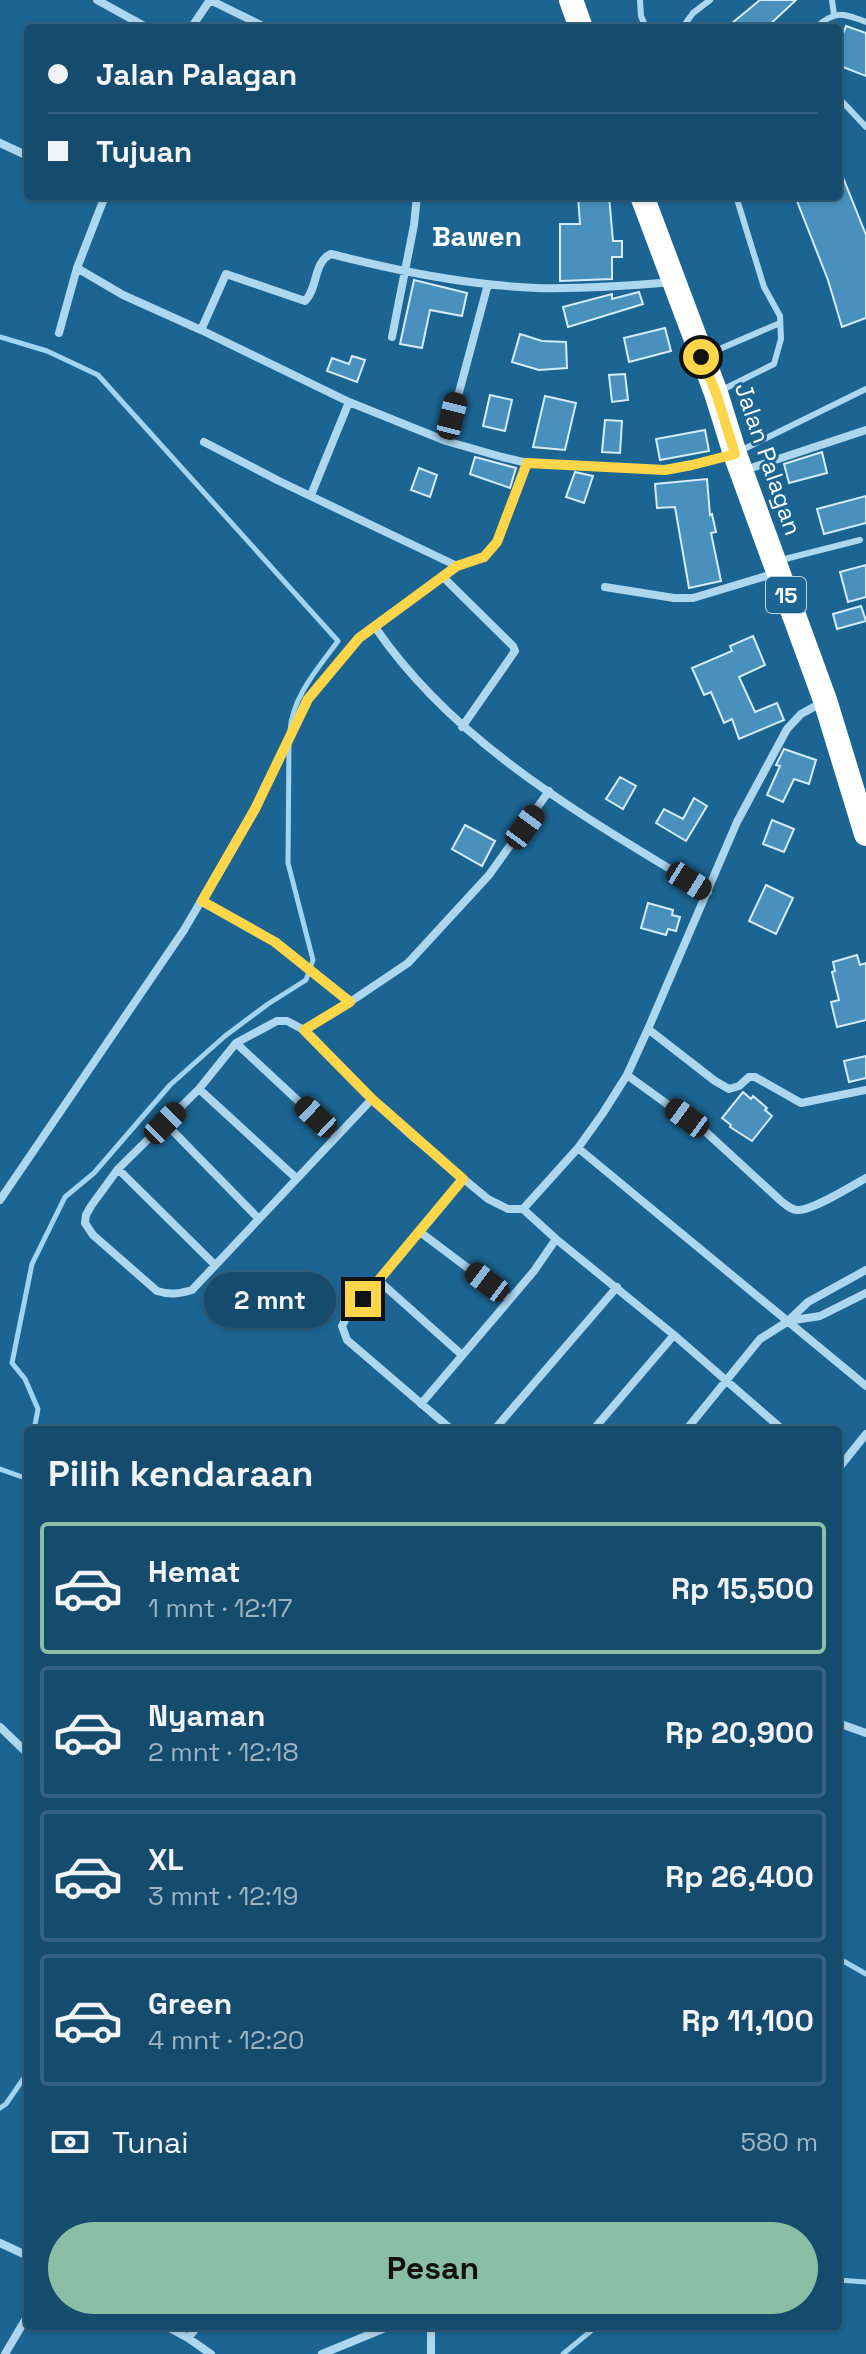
<!DOCTYPE html>
<html lang="id">
<head>
<meta charset="utf-8">
<style>
	:root { --surface:#154c6e; --page:#1e5373; --text:#f1f3f6; --muted:#9db4c2; --line:#346381; --accent:#8abfa5 }
	body { margin:0; font-family:"Space Grotesk",sans-serif; background:var(--page); color:var(--text); height:100vh; display:flex; flex-direction:column; font-size:30px; white-space:nowrap }
	* { box-sizing:border-box; margin:0 }
	p { font-size:26px; color:var(--muted) }
	.icon { flex:none; width:44px; height:44px; fill:none; stroke:currentColor; stroke-width:2; stroke-linecap:round; stroke-linejoin:round }
	.map { position:relative; flex:1; overflow:hidden }
	.drawer { position:absolute; left:24px; top:1426px; width:818px; height:904px; display:flex; flex-direction:column; background:var(--surface); border-radius:8px; box-shadow:0 2px 6px #0004,0 0 0 2px var(--line) }
	.drawer>* { flex:none }
	.guide { position:absolute; left:24px; top:24px; width:818px; height:176px; border-radius:8px; box-shadow:0 2px 6px #0004,0 0 0 2px var(--line); display:grid; align-content:center; height:176px; padding:0 24px; background:var(--surface) }
	.end { position:absolute; width:36px; height:36px; margin:-18px; border:10px solid #ffd54a; background:#111; box-shadow:0 0 0 4px #111 }
	.from { border-radius:50% }
	.bubble { position:absolute; height:56px; border-radius:28px; background:var(--surface); box-shadow:0 2px 6px #0004,0 0 0 2px var(--line); font-size:26px; font-weight:700; line-height:56px; text-align:center }
	.car { position:absolute; width:24px; height:48px; margin:-24px -12px; border-radius:10px; box-shadow:0 0 6px 2px #0007; background:linear-gradient(#222 24%,#8ab4d8 0 40%,#222 0 76%,#8ab4d8 0 86%,#222 0) }
	.guide b { display:flex; align-items:center; gap:28px; height:76px; font-size:30px }
	.guide b+b { border-top:2px solid var(--line) }
	.guide i { width:20px; height:20px; background:var(--text) }
	ul { padding:0; list-style:none }
	li { display:flex; align-items:center; gap:24px; height:132px; margin:0 16px 12px; padding:0 8px; border:4px solid var(--line); border-radius:8px }
	li div { flex:1 }
	li b { display:block; font-size:30px }
	li em { font-style:normal; font-weight:700 }
	li.selected { border-color:var(--accent) }
	li>.icon { width:72px; height:72px; stroke-width:1.5 }
	h2 { padding:0 24px; font-size:36px; line-height:96px }
	.pay { display:flex; align-items:center; gap:20px; height:88px; padding:0 24px; font-size:30px }
	.pay p { margin-inline-start:auto }
	.action { display:flex; gap:16px; margin-top:auto; padding:16px 24px }
	.action a { flex:1; height:92px; border-radius:48px; background:var(--accent); color:#111; font-size:32px; font-weight:700; line-height:92px; text-align:center }
	.map>svg:first-child { display:block }
	.lines { fill:none; stroke-linecap:round; stroke-linejoin:round }
	.stream { stroke:#a1d4f0; stroke-width:5 }
	.building { fill:#4990bc; stroke:#d4ecfa; stroke-width:2 }
	.lane { stroke:#add6ef; stroke-width:6 }
	.street { stroke:#add6ef; stroke-width:8 }
	.highway { stroke:#fff; stroke-width:24 }
	.route { stroke:#ffd54a; stroke-width:10 }
	.labels { text-anchor:middle; stroke-width:6; stroke-linejoin:round; paint-order:stroke }
	.shield { fill:#1c6593; stroke:#bbd1df; stroke-width:2 }
	.shield-label { font-size:22px; font-weight:bold; fill:#fff }
	.street-label { font-size:24px; fill:#fff; stroke:#1c6593 }
	.quarter-label { font-size:28px; font-weight:bold; fill:#fff; stroke:#1c6593 }
</style>
</head>
<body>
<div class="map">
<svg width="866" height="2354" viewBox="0 0 866 2354">
	<rect width="100%" height="100%" fill="#1c6593"/>
	<g class="lines">
		<path class="stream" d="M0,337l47,14 51,24 240,266c-19,26 -46,56 -48,90
			M34,1430l4,-21 -13,-30 -13,-16 20,-99 33,-67 29,-24 76,-88 55,-49 43,-32 38,-24 7,-20 -25,-97 1,-118
			M0,1469l28,10
			M24,1477l4,-16
			M838,1958l28,16
			M0,2108l6,-4 22,-32
			M838,2280l28,2
			M563,2354l34,-28"/>
	</g>
	<path class="building" d="M760,0h36l-30,28h-40z
		M846,26l20,7v43l-28,-11v-17z
		M838,165l28,70v83l-24,9 -14,-47 -33,-84h43z
		M578,196h31l4,45h9v16h-10v22l-52,2v-57h20z
		M414,280l53,13 -5,23 -32,-6 -8,38 -22,-4z
		M639,292l4,12 -75,23 -5,-20 49,-13v5z
		M665,328l6,23 -42,11 -5,-24z
		M520,334l22,7 24,1 1,26 -28,2 -27,-8z
		M352,356l13,4 -8,22 -30,-11 5,-13 17,6z
		M625,374l3,26 -16,2 -3,-27z
		M490,395l22,5 -7,31 -22,-5z
		M545,396l31,7 -11,47 -32,-3z
		M605,420l17,1 -2,32 -18,-1z
		M705,430l4,21 -49,9 -4,-21z
		M822,452l5,21 -38,10 -5,-19z
		M475,457l41,11 -6,20 -40,-14z
		M419,468l18,7 -7,22 -19,-7z
		M575,472l18,4 -9,27 -18,-6z
		M707,479l3,36 2,-1 4,18 -5,1 10,48 -32,7 -14,-81 -18,1 -2,-24z
		M866,496v27l-42,11 -7,-25z
		M866,565v32l-18,5 -8,-30z
		M861,606l5,15 -29,8 -4,-15z
		M753,636l12,29 -26,12 16,35 22,-9 7,17 -45,19 -7,-20 -8,4 -13,-31 -7,3 -12,-27 40,-17 -2,-5z
		M784,749l32,11 -7,24 -15,-5 -11,23 -16,-7 13,-29 -4,-1z
		M620,777l16,9 -13,23 -17,-10z
		M694,798l13,8 -21,35 -30,-18 8,-14 19,10z
		M772,820l22,9 -10,23 -21,-8z
		M465,825l30,16 -13,25 -30,-17z
		M766,885l27,13 -17,36 -27,-13z
		M648,903l25,7 -1,5 8,2 -4,14 -8,-2 -2,6 -25,-7z
		M857,955l3,10 6,-2v57l-29,7 -6,-25 8,-2 -7,-28 3,-1 -2,-9z
		M866,1056v22l-17,4 -5,-21z
		M743,1092l8,7 2,-3 14,12 -2,2 7,6 -20,25 -22,-14 1,-2 -9,-7z"/>
	<g class="lines">
		<path class="lane" d="M640,0l1,16 5,12
			M832,0l2,15
			M682,28l11,-15 17,-13
			M815,28c20,-18 28,-15 51,-6
			M838,97l28,30
			M708,354l72,-31
			M722,390l52,-26 7,-25 -1,-23 -16,-29 -28,-91
			M738,452l128,-63
			M781,560l79,-20"/>
		<path class="street" d="M97,0l51,28
			M210,0l57,28
			M191,28l19,-28
			M0,143l28,13
			M105,196l-28,72 46,27 78,35 148,72 97,39 56,16 25,6 138,7 27,-5 39,-10
			M201,330l25,-56 79,27c13,-12 8,-39 26,-47 68,17 135,31 206,34 45,1 90,-2 135,-6
			M59,333l18,-65
			M392,337l22,-112 3,-29
			M446,441l42,-157
			M204,442l75,39 178,85
			M527,463l-30,79 -13,15 -27,9 -82,61c81,119 212,191 333,265
			M745,470l121,-40
			M311,495l38,-93
			M442,576l71,70 2,5 -53,76
			M605,587l69,11h19l83,-25
			M202,901l73,41 75,60
			M648,1029l67,52 14,8 10,-3 10,-9h6l46,26 65,-13
			M304,1030l46,-28 58,-39 81,-88 60,-84
			M236,1043l100,93
			M627,1075l80,58 74,68c5,4 11,10 18,9 14,0 53,-24 67,-32
			M199,1089l97,89
			M372,1099l-180,191c-13,4 -22,5 -35,1l-64,-56 -8,-12 1,-8 5,-9 27,-37 81,-80 37,-46 41,-22h10l17,9 68,69 41,38 75,62 20,10h15l55,-61 25,-35 24,-38 21,-46 89,-207 50,-93 14,-15 22,-12
			M165,1123l93,95
			M578,1148l288,238
			M118,1169l97,96
			M0,1200l184,-270 71,-121 53,-110 51,-61 16,-11
			M523,1209l33,30 118,96 109,95
			M420,1232l89,67
			M379,1281l83,74
			M788,1321l32,-5 46,-23
			M421,1404l113,-133 22,-32
			M452,1430l-105,-90 -5,-14 4,-8 33,-37 84,-102
			M494,1430l123,-143
			M593,1430l81,-95
			M686,1430l74,-91 27,-17 21,-20 58,-32
			M838,1469l28,-35
			M838,1723l28,10
			M0,1727l28,27
			M0,2243l28,13
			M166,2326l22,12 10,-12
			M188,2338l23,16
			M5,2354l23,-39
			M322,2354l68,-28
			M431,2354v-28"/>
		<path class="highway" d="M571,0l10,28
			M642,196l74,197 19,61 90,246 41,134"/>
	</g>
	<g class="lines">
		<path class="route" d="M363,1299l100,-120 -91,-80 -68,-69 46,-28 -75,-60 -73,-41 53,-92 53,-110 51,-61 98,-72 27,-9 13,-15 30,-79 138,7 27,-5 43,-11 -19,-61 -15,-36"/>
	</g>
	<g class="labels">
		<rect class="shield" x="766" y="577" width="40" height="36" rx="6"/>
		<g class="shield-label">
			<text x="786" y="603">15</text>
		</g>
		<g class="street-label">
			<text transform="translate(768 459) rotate(71)" y="8">Jalan Palagan</text>
		</g>
		<g class="quarter-label">
			<text x="477" y="246">Bawen</text>
		</g>
	</g>
</svg>
<i class="end from" style="left:701px;top:357px"></i>
<i class="end" style="left:363px;top:1299px"></i>
<div class="bubble" style="left:204px;top:1272px;width:132px">2 mnt</div>
<i class="car" style="left:452px;top:416px;rotate:14deg"></i>
<i class="car" style="left:525px;top:827px;rotate:36deg"></i>
<i class="car" style="left:689px;top:881px;rotate:122deg"></i>
<i class="car" style="left:316px;top:1117px;rotate:313deg"></i>
<i class="car" style="left:687px;top:1118px;rotate:306deg"></i>
<i class="car" style="left:165px;top:1123px;rotate:45deg"></i>
<i class="car" style="left:487px;top:1282px;rotate:307deg"></i>
<div class="guide">
<b><i class="from"></i>Jalan Palagan</b>
<b><i></i>Tujuan</b>
</div>
<section class="drawer">
<h2>Pilih kendaraan</h2>
<ul>
<li class="selected"><svg class="icon" aria-label="car" viewBox="0 0 24 24"><path d="M5 17H2v-5l4-1 3-4h7l3 4 3 1v5h-3M9 17h6M6 11h13"/><circle cx="7" cy="17" r="2"/><circle cx="17" cy="17" r="2"/></svg><div><b>Hemat</b><p>1 mnt · 12:17</p></div><em>Rp 15,500</em></li>
<li><svg class="icon" aria-label="car" viewBox="0 0 24 24"><path d="M5 17H2v-5l4-1 3-4h7l3 4 3 1v5h-3M9 17h6M6 11h13"/><circle cx="7" cy="17" r="2"/><circle cx="17" cy="17" r="2"/></svg><div><b>Nyaman</b><p>2 mnt · 12:18</p></div><em>Rp 20,900</em></li>
<li><svg class="icon" aria-label="car" viewBox="0 0 24 24"><path d="M5 17H2v-5l4-1 3-4h7l3 4 3 1v5h-3M9 17h6M6 11h13"/><circle cx="7" cy="17" r="2"/><circle cx="17" cy="17" r="2"/></svg><div><b>XL</b><p>3 mnt · 12:19</p></div><em>Rp 26,400</em></li>
<li><svg class="icon" aria-label="car" viewBox="0 0 24 24"><path d="M5 17H2v-5l4-1 3-4h7l3 4 3 1v5h-3M9 17h6M6 11h13"/><circle cx="7" cy="17" r="2"/><circle cx="17" cy="17" r="2"/></svg><div><b>Green</b><p>4 mnt · 12:20</p></div><em>Rp 11,100</em></li>
</ul>
<div class="pay"><svg class="icon" aria-label="cash" viewBox="0 0 24 24"><path d="M3 7h18v10H3z"/><circle cx="12" cy="12" r="2"/></svg>Tunai<p>580 m</p></div>
<div class="action"><a>Pesan</a></div>
</section>
</div>
</body>
</html>
